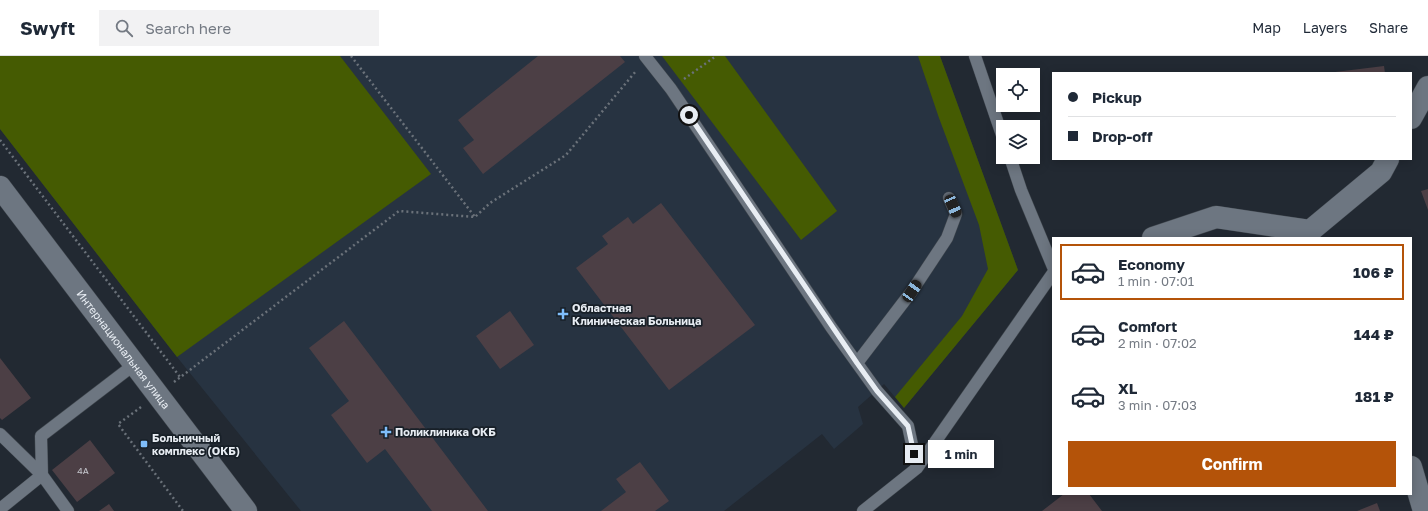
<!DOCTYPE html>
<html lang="en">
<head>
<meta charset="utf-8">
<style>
	:root { --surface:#fff; --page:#f2f2f3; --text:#1f2937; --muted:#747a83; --line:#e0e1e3; --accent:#b45309 }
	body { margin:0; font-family:"Golos Text",sans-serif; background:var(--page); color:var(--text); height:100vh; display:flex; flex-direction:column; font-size:15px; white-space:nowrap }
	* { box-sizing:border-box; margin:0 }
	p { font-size:13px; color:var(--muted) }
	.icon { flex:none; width:22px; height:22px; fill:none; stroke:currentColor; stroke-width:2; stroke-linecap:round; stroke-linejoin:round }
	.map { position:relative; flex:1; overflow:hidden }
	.details { position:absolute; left:1052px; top:181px; width:360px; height:258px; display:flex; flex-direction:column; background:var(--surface); border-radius:0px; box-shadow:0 2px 10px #0003 }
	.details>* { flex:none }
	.guide { position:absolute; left:1052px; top:16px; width:360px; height:88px; border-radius:0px; box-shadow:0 2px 10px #0003; display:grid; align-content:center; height:88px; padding:0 16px; background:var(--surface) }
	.fabs { position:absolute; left:996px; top:12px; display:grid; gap:8px }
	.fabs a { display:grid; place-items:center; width:44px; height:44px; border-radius:0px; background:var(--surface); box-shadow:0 2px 10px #0003; font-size:20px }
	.end { position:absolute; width:18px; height:18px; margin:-9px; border:5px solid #e8edf3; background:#111; box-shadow:0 0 0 2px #111 }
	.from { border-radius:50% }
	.bubble { position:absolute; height:28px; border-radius:0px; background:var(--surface); box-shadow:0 2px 10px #0003; font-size:13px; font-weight:700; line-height:28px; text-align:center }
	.car { position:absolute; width:12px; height:24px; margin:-12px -6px; border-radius:5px; box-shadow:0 0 3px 1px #0007; background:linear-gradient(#222 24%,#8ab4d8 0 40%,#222 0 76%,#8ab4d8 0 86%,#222 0) }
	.guide b { display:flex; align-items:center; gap:14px; height:38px; font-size:15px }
	.guide b+b { border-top:1px solid var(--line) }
	.guide i { width:10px; height:10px; background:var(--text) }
	ul { padding:7px 0 0; list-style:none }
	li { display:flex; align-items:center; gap:12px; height:56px; margin:0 8px 6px; padding:0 8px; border:2px solid transparent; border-radius:0px }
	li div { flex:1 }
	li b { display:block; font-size:15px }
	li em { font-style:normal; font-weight:700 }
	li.active { border-color:var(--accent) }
	li>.icon { width:36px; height:36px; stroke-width:1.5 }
	.button { display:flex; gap:8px; margin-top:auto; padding:8px 16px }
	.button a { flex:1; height:46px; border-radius:0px; background:var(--accent); color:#fff; font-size:16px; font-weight:700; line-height:46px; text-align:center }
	header { display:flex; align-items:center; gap:24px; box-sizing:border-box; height:56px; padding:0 20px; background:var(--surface); border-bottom:1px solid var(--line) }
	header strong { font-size:19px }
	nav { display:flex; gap:22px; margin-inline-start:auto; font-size:14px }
	.search { width:280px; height:36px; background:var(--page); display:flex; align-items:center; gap:10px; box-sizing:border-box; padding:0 14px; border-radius:0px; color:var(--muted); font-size:15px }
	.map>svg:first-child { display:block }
	.built { fill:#273341 }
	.green { fill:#455b02 }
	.building { fill:#4c3f45 }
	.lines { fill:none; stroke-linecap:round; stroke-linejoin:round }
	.service-casing { stroke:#40474e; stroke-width:13 }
	.minor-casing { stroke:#40474e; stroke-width:23 }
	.secondary-casing { stroke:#40474e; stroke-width:23 }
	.path { stroke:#6b727a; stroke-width:2.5; stroke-dasharray:2 3; stroke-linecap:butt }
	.service { stroke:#6d7681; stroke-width:12 }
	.minor { stroke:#6d7681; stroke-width:22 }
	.secondary { stroke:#6d7681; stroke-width:22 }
	.route { stroke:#e8edf3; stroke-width:5 }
	.poi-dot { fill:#7fbdfa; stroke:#182028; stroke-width:1.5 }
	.labels { text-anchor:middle; stroke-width:3.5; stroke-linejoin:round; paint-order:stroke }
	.number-label { font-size:9px; fill:#c1c2c8 }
	.poi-label { font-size:11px; font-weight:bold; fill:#e8edf3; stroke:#182028; text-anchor:start }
	.street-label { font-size:11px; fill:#e8edf3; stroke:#182028 }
</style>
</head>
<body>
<header>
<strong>Swyft</strong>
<div class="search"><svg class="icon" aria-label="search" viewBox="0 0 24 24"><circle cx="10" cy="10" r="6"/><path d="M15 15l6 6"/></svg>Search here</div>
<nav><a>Map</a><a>Layers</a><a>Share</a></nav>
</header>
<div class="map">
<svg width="1428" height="455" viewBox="0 0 1428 455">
	<rect width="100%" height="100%" fill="#222932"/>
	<path class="built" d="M0,0h940l78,214 -114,138 -20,-24 -26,23 5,17 -29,25 -12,-15 -98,77h-423l-124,-154 -177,-228z"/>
	<path class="green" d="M0,0h340l91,118 -254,183 -177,-228z
		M662,0h63l112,155 -36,29z
		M918,0h22l78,214 -114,138 -9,-11 67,-81 26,-47 -9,-44 -40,-107z"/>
	<path class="building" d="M538,0h82l5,6 -142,112 -20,-26 11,-8 -16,-20z
		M1384,10l1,7h-50v-1z
		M1428,133v21l-7,-19z
		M661,147l94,122 -86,65 -93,-122 32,-24 -6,-8 26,-19 5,7z
		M510,255l24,34 -34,24 -24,-33z
		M344,265l144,190h-56l-47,-62 -18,14 -36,-48 18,-14 -40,-53z
		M0,302l31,40 -29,22 -2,-2z
		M90,384l25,33 -38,29 -25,-32z
		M640,406l29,39 -14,10h-54l25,-19 -10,-13z
		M1064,438h25l13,17h-60z
		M1377,447l3,8h-23z
		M109,448l5,7h-15z"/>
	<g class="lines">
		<defs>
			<path id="service" d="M645,0l26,33 160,238 46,64 31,35 9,42
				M975,0l28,82
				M1010,101l11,33 32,77
				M857,307l55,-72 35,-53 9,-24 -7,-16
				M0,378l42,41 26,36
				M0,453l42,-34 -1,-39 94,-72
				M863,455l54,-43 136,-195"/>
			<path id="minor" d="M1411,62l17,-31
				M1153,182l63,-21 94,14 71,-59 7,-13
				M1411,411l13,44"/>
			<g id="secondary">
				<path id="s1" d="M0,131l246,324"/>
			</g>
		</defs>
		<use href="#service" class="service-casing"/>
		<use href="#minor" class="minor-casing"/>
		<use href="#secondary" class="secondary-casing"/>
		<path class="path" d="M351,0l124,161
			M684,23l32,-23
			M0,84l180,237
			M174,326l225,-171 76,6 15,-14 76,-48 70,-84
			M141,351l-23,17 65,87"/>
		<use href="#service" class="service"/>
		<use href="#minor" class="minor"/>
		<use href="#secondary" class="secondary"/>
	</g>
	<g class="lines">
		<path class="route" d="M689,59l168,248 20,28 31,35 6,28"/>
	</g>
	<g class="poi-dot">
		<path d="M561 252h4v4h4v4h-4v4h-4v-4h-4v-4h4z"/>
		<path d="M384 370h4v4h4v4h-4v4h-4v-4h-4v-4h4z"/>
		<rect x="140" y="384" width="8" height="8" rx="2"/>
	</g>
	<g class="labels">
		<g class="number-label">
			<text x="83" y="418">4А</text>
		</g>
		<g class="poi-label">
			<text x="572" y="256">Областная<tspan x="572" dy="13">Клиническая Больница</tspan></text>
			<text x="395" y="380">Поликлиника ОКБ</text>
			<text x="152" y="386">Больничный<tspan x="152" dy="13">комплекс (ОКБ)</tspan></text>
		</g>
		<g class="street-label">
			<text dy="4" stroke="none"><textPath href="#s1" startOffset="204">Интернациональная улица</textPath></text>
		</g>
	</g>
</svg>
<div class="fabs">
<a><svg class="icon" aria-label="locate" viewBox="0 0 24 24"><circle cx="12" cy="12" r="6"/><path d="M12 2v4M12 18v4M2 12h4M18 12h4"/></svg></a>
<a><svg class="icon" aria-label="layers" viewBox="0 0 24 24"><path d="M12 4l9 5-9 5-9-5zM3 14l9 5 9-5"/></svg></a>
</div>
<i class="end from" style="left:689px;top:59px"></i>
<i class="end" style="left:914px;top:398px"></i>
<div class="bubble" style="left:928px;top:384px;width:66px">1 min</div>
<i class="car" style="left:953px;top:150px;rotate:156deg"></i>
<i class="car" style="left:912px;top:235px;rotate:34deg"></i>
<div class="guide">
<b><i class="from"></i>Pickup</b>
<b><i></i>Drop-off</b>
</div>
<section class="details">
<ul>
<li class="active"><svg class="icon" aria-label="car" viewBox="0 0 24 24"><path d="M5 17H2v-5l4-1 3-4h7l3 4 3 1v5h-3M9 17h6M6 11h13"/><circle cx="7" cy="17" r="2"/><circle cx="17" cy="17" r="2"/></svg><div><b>Economy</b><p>1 min · 07:01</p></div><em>106 ₽</em></li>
<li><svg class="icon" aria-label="car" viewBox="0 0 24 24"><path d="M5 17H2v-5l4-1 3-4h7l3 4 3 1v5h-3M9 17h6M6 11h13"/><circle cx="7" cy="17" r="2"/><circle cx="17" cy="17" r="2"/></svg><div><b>Comfort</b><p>2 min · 07:02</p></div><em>144 ₽</em></li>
<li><svg class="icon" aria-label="car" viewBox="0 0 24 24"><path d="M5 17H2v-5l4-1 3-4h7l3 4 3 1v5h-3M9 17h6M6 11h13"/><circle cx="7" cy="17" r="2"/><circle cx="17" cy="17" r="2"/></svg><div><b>XL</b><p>3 min · 07:03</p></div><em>181 ₽</em></li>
</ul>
<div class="button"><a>Confirm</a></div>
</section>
</div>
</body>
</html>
